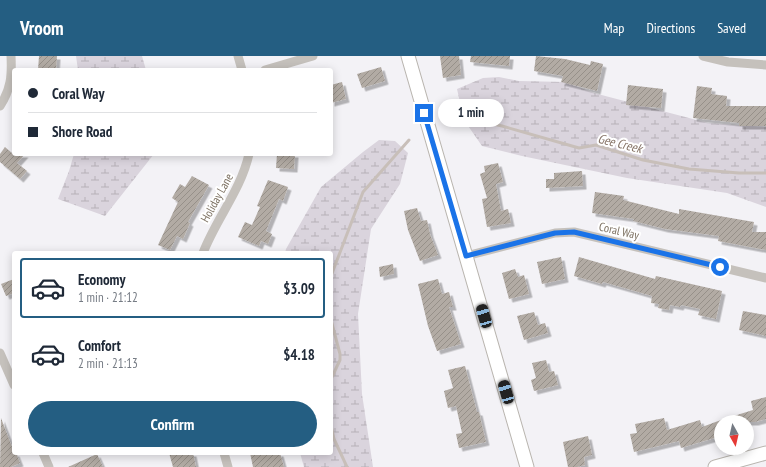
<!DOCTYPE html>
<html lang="en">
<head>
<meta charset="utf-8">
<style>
	:root { --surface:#fff; --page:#f2f2f3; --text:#1f2937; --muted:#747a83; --line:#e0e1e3; --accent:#245e82 }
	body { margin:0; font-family:"PT Sans Narrow",sans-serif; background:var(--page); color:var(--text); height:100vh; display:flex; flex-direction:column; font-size:15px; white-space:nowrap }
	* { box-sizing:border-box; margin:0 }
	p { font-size:13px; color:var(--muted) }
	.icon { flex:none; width:22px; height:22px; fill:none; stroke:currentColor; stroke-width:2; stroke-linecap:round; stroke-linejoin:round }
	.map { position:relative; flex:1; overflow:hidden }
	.panel { position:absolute; left:12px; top:195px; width:321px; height:204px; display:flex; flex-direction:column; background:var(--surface); border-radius:4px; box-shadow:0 2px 10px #0003 }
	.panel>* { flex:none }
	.banner { position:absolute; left:12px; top:12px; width:321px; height:88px; border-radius:4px; box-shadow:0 2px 10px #0003; display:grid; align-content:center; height:88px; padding:0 16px; background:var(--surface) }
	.needle { width:26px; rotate:172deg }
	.tools { position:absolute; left:714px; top:359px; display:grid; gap:8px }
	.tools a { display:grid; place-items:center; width:40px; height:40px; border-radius:50%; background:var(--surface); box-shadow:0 2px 10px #0003; font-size:20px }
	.end { position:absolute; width:18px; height:18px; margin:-9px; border:5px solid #1a73e8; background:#fff; box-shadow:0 0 0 2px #fff }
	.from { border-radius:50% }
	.bubble { position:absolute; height:28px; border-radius:14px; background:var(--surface); box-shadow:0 2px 10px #0003; font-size:13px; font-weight:700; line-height:28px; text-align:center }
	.car { position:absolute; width:12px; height:24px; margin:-12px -6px; border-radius:5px; box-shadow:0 0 3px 1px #0007; background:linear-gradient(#222 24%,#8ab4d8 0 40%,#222 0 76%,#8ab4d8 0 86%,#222 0) }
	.banner b { display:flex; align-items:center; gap:14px; height:38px; font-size:15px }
	.banner b+b { border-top:1px solid var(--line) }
	.banner i { width:10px; height:10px; background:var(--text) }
	ul { padding:7px 0 0; list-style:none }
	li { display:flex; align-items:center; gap:12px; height:60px; margin:0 8px 6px; padding:0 8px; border:2px solid transparent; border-radius:4px }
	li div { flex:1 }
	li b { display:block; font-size:15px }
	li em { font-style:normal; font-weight:700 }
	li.active { border-color:var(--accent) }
	li>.icon { width:36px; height:36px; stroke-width:1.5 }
	.action { display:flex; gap:8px; margin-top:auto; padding:8px 16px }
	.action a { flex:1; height:46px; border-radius:24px; background:var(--accent); color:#fff; font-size:16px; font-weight:700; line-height:46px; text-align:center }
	header { display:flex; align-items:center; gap:24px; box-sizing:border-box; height:56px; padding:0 20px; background:var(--accent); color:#fff }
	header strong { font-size:19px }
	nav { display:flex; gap:22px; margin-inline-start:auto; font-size:14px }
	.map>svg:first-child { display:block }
	.wetland { fill:url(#wetland-marsh) }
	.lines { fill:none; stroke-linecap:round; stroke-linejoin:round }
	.stream { stroke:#c8bfb9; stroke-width:3 }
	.building { fill:url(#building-hatch); filter:url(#shadow) }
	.secondary-casing { stroke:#b9b5af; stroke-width:15 }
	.street { stroke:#c5c1bc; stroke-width:9 }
	.secondary { stroke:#fff; stroke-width:13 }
	.route { stroke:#1a73e8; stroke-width:5 }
	.labels { text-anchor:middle; stroke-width:4; stroke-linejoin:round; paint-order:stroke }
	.street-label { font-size:12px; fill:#7d7162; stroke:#fff }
	.water-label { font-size:13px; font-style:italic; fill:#867366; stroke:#fff }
</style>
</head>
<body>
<header>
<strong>Vroom</strong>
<nav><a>Map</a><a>Directions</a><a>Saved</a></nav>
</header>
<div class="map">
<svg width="766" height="411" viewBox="0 0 766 411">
	<defs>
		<pattern id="wetland-marsh" width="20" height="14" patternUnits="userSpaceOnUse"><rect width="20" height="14" fill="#dad4dd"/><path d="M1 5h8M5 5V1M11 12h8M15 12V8" fill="none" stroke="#b6b0b7"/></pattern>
		<pattern id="building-hatch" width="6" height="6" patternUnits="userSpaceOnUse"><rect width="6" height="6" fill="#b2aba4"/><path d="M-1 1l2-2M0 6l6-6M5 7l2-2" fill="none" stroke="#969089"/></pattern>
		<filter id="shadow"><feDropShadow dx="3.5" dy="3.5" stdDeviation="0" flood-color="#0004"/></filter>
	</defs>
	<rect width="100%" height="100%" fill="#f3f2f6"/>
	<path class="wetland" d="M76,0h66l4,14h-68z
		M499,21l20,4 46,1 29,11 114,30 58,4v80l-39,-14 -100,-15 -105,-22 -40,-10 -18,-26 -7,-31 26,-11z
		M379,84l16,1 13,12 -8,31 -29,45 -13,85 4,80 11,73h-69l-4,-14h31v-200h-46l1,-4 35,-62 42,-35z
		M74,98h80l-49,62 -47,-17 11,-28z"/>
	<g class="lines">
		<path class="stream" d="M448,68l19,-6 35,8 77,22 17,-3 47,15 46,9 50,4h27
			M331,220l32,-84 46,-52
			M331,264l9,34v6l-9,19
			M331,369l3,14 13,28"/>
	</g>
	<path class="building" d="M39,0h18l-1,14h-18z
		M440,0h19l2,19 -18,3z
		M471,0h39l-1,10 -39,-4z
		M536,0l29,3 25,6 1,-4 12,3 -6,27 -36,-9 2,-6 -29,-5z
		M381,11l4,14 -23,7 -5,-14z
		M342,26l4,17 -15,4v-18z
		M628,29l35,4 -2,19 -35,-3z
		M697,30l15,2 -1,6 16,2 -1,10h40v20h-27v-3l-46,-5z
		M5,91l8,7h12l-8,9 10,8 -7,8 -20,-17v-8z
		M277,98h18l-1,15 -18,-1z
		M498,107l5,19 -7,2 5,27 7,-2 3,14 -24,4 -5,-28 5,-1 -7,-24 5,-2 -1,-6z
		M582,115l1,15 -37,2v-9h8v-6z
		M192,120l17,9 -21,37 2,1 -7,16 -6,-3 -7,14 -12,-5 20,-43 -6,-4 8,-14 5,3z
		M268,124l20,7 -5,14 -4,-2 -13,32 6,3 -4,10 -7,-3 -2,5 -21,-9 7,-15 7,3 8,-18 -3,-1z
		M595,136l29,4 -1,4 56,14v-5l75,13 -2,10h14v18l-48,-9 1,-5 -54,-7 -32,-8 1,-2 -42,-6z
		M417,152l4,13 6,-1 3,14 8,21 -18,6 -12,-31 -4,-19z
		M561,201l4,22 -23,5 -5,-22z
		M579,201l76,22 1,-3 66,15 -6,28 -18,-4 2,-6 -19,-4 -1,2 -10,-2 -1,5 -11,-2 1,-4 -8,-1 1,-7 -49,-14 -1,2 -28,-8z
		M393,208l1,10 -14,3 -1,-10z
		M515,213l3,8 6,-2 5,19 -20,5 -7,-26z
		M14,223v14l-8,3 -5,-12z
		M438,223l4,15 7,-2 4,15h-4l12,37 -24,7 -9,-25 -10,-42z
		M743,255l23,4v21l-27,-6z
		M534,256l4,13 7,-2 3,10 -24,7 -7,-24z
		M546,304l3,12 5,-1 4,14 -24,6 -3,-11 5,-2 -4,-15z
		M465,310l12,46h2l7,30 -27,6 -3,-14 6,-1 -6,-27 -8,2 -4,-17 9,-3 -5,-18z
		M766,341v22l-11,3h-34v-2l32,-10 -2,-9z
		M1,362l11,29h1l1,2v4h2l4,10 -9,4h-11z
		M664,362l3,12 33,-10 2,7 19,-7v16l-40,12 -2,-7 -45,11 -4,-18 7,-1 -2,-9z
		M588,380l4,19 -8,2 1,8 -8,2h-9l-5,-25z
		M169,397h24l3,14h-23z
		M250,397h30l4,14h-31z
		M97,398l6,13h-35z"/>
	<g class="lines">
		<defs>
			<path id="secondary" d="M408,0l119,411
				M715,411l51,-14"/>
		</defs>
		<use href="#secondary" class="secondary-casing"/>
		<path class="street" d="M238,0l4,14
			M703,0l25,6 38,3
			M265,14l48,-14
			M0,50c11,-17 12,-30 11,-50
			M203,197c13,-34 38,-63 46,-99
			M466,200l89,-23 19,-1 192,46
			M0,297l14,32
			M43,397l6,14
			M224,397l4,14"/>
		<use href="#secondary" class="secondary"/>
	</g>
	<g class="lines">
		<path class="route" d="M424,57l42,143 89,-23 19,-1 146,35"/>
	</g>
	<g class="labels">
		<g class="street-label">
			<text transform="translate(217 142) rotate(-61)" y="4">Holiday Lane</text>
			<text transform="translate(619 175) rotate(13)" y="4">Coral Way</text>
		</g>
		<g class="water-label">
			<text transform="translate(620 87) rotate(14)" y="5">Gee Creek</text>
		</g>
	</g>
</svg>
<div class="tools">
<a><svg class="needle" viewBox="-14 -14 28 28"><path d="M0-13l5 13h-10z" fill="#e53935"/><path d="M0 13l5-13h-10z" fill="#747a83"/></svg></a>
</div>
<i class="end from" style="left:720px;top:211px"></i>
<i class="end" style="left:424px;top:57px"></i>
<div class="bubble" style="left:438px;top:43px;width:66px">1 min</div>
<i class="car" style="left:484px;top:260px;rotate:344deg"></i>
<i class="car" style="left:506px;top:336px;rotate:344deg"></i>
<div class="banner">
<b><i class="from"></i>Coral Way</b>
<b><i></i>Shore Road</b>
</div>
<section class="panel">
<ul>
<li class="active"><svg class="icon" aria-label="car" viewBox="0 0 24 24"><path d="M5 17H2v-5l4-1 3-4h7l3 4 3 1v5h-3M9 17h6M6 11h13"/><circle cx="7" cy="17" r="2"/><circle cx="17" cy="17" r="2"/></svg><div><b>Economy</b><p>1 min · 21:12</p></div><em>$3.09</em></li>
<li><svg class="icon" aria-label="car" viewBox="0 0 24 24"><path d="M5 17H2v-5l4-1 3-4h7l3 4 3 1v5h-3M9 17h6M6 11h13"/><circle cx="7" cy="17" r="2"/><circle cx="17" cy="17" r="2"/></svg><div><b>Comfort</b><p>2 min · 21:13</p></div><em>$4.18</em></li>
</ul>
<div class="action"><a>Confirm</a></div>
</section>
</div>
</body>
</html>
